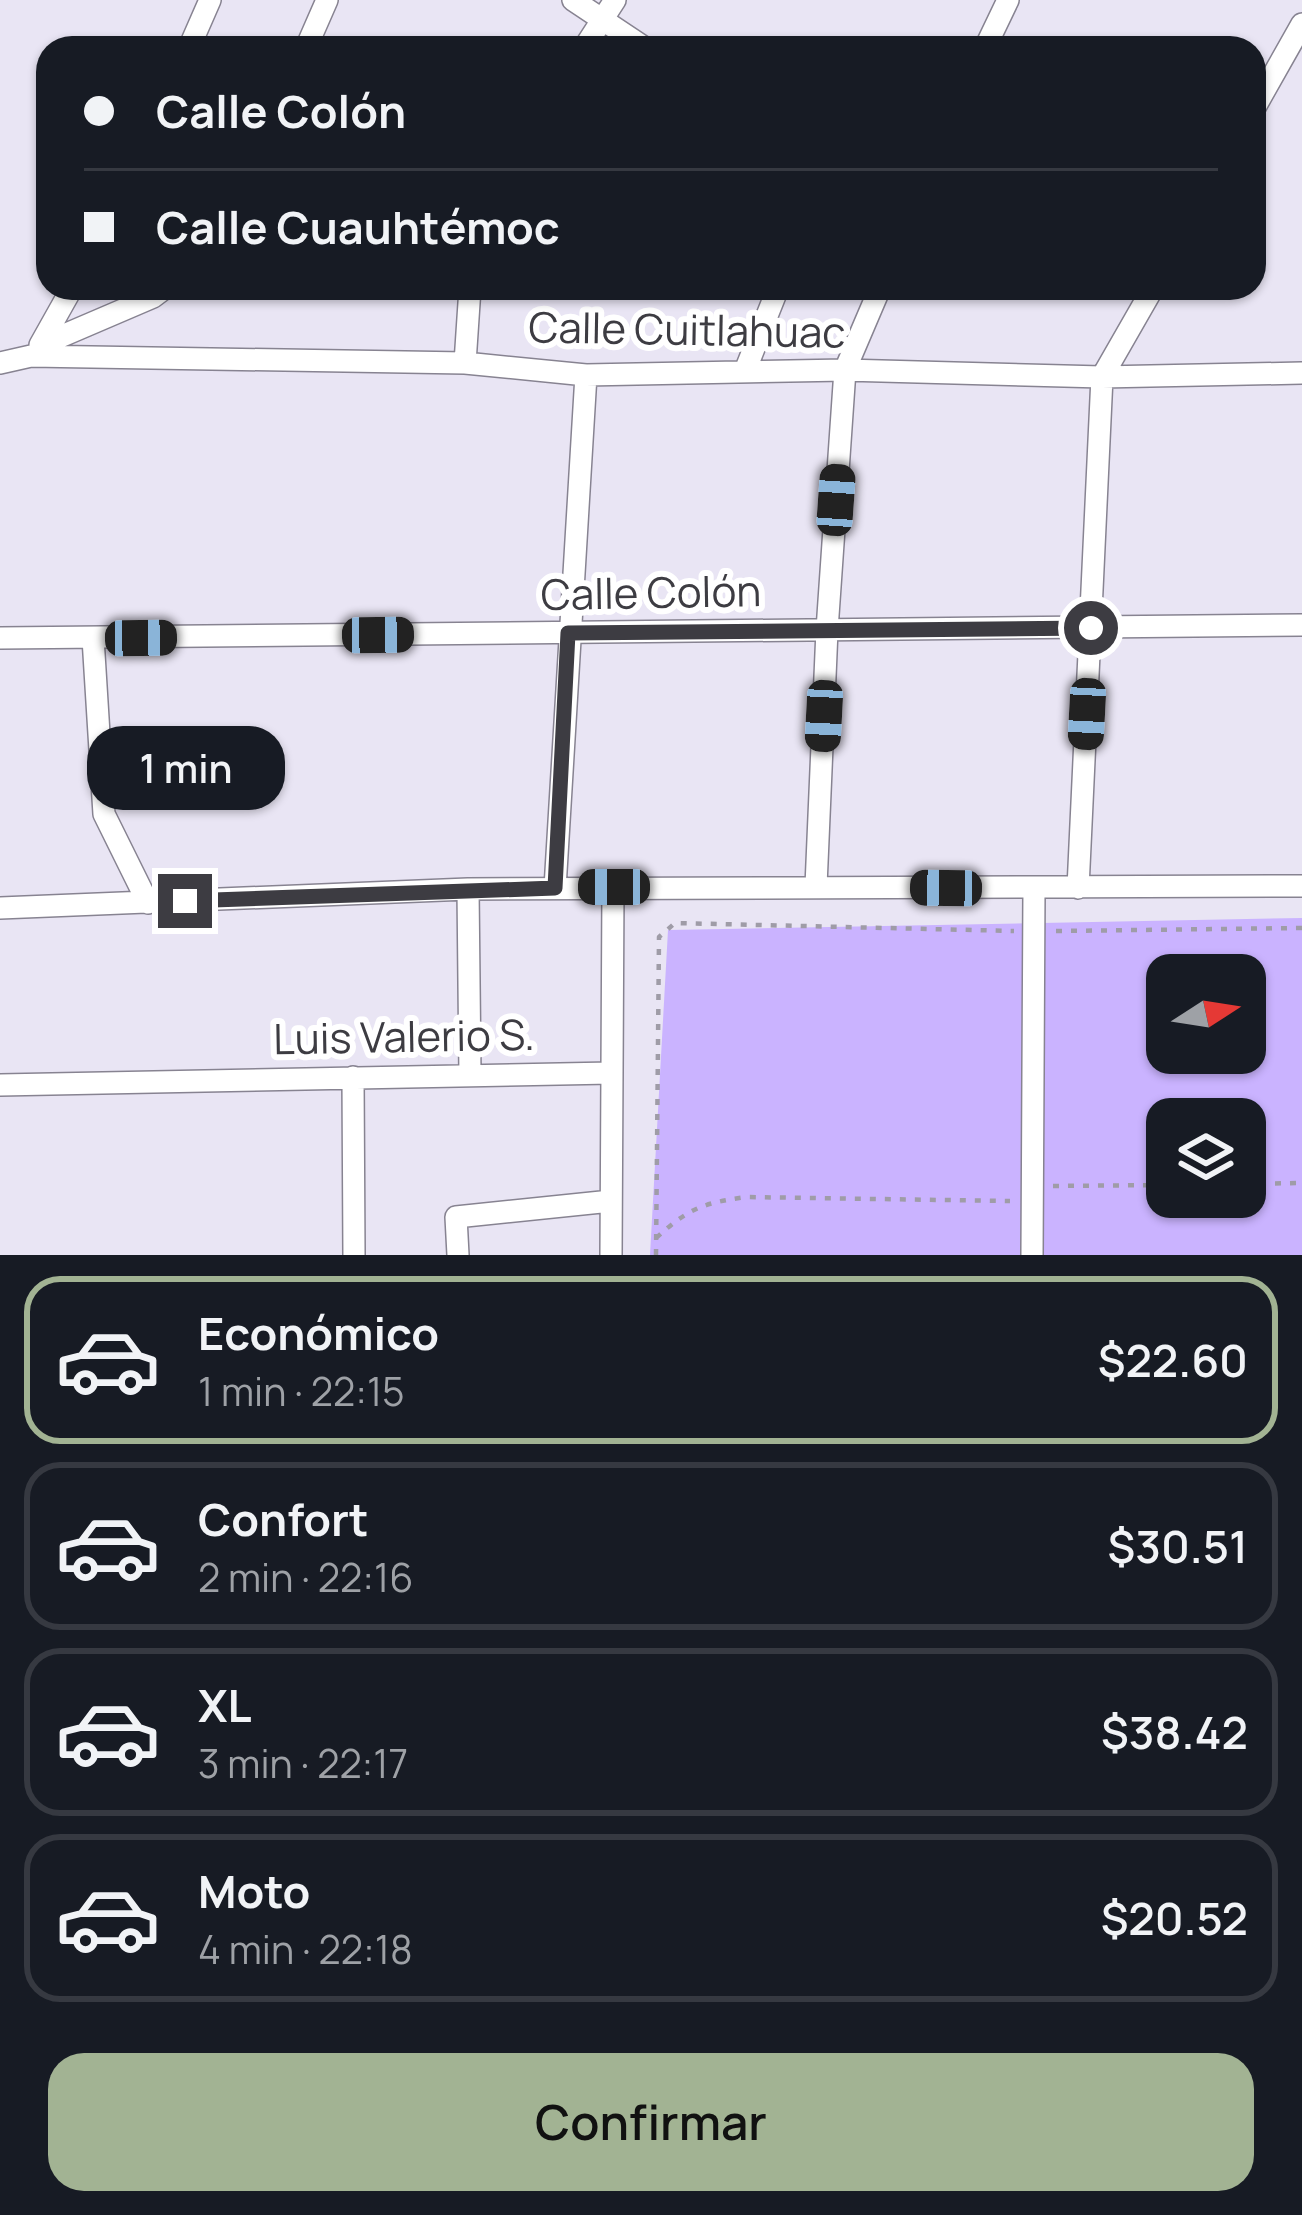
<!DOCTYPE html>
<html lang="es">
<head>
<meta charset="utf-8">
<style>
	:root { --surface:#171b24; --page:#242831; --text:#f1f3f6; --muted:#9ea1a6; --line:#363941; --accent:#a2b393 }
	body { margin:0; font-family:Manrope,sans-serif; background:var(--page); color:var(--text); height:100vh; display:flex; flex-direction:column; font-size:45px; white-space:nowrap }
	* { box-sizing:border-box; margin:0 }
	p { font-size:39px; color:var(--muted) }
	.icon { flex:none; width:66px; height:66px; fill:none; stroke:currentColor; stroke-width:2; stroke-linecap:round; stroke-linejoin:round }
	.map { position:relative; height:1255px; overflow:hidden }
	.panel { display:flex; flex-direction:column; background:var(--surface); flex:1 }
	.panel>* { flex:none }
	.top-card { position:absolute; left:36px; top:36px; width:1230px; height:264px; border-radius:36px; box-shadow:0 3px 9px #0004; display:grid; align-content:center; height:264px; padding:0 48px; background:var(--surface) }
	.needle { width:78px; rotate:78deg }
	.tools { position:absolute; left:1146px; top:954px; display:grid; gap:24px }
	.tools a { display:grid; place-items:center; width:120px; height:120px; border-radius:24px; background:var(--surface); box-shadow:0 3px 9px #0004; font-size:60px }
	.end { position:absolute; width:54px; height:54px; margin:-27px; border:15px solid #3d3c42; background:#fff; box-shadow:0 0 0 6px #fff }
	.from { border-radius:50% }
	.bubble { position:absolute; height:84px; border-radius:36px; background:var(--surface); box-shadow:0 3px 9px #0004; font-size:39px; font-weight:600; line-height:84px; text-align:center }
	.car { position:absolute; width:36px; height:72px; margin:-36px -18px; border-radius:15px; box-shadow:0 0 9px 3px #0007; background:linear-gradient(#222 24%,#8ab4d8 0 40%,#222 0 76%,#8ab4d8 0 86%,#222 0) }
	.top-card b { display:flex; align-items:center; gap:42px; height:114px; font-size:45px }
	.top-card b+b { border-top:3px solid var(--line) }
	.top-card i { width:30px; height:30px; background:var(--text) }
	ul { padding:21px 0 0; list-style:none }
	li { display:flex; align-items:center; gap:36px; height:168px; margin:0 24px 18px; padding:0 24px; border:6px solid var(--line); border-radius:36px }
	li div { flex:1 }
	li b { display:block; font-size:45px }
	li em { font-style:normal; font-weight:600 }
	li.selected { border-color:var(--accent) }
	li>.icon { width:108px; height:108px; stroke-width:1.5 }
	.action { display:flex; gap:24px; margin-top:auto; padding:24px 48px }
	.action a { flex:1; height:138px; border-radius:36px; background:var(--accent); color:#111; font-size:48px; font-weight:600; line-height:138px; text-align:center }
	.map>svg:first-child { display:block }
	.green { fill:#cab3ff; fill-rule:evenodd }
	.lines { fill:none; stroke-linecap:round; stroke-linejoin:round }
	.street-casing { stroke:#878391; stroke-width:24 }
	.path { stroke:#9f9ca7; stroke-width:4.5; stroke-dasharray:6 9; stroke-linecap:butt }
	.street { stroke:#fff; stroke-width:21 }
	.route { stroke:#3d3c42; stroke-width:15 }
	.labels { text-anchor:middle; stroke-width:12; stroke-linejoin:round; paint-order:stroke }
	.street-label { font-size:42px; fill:#3d3c42; stroke:#fff }
</style>
</head>
<body>
<div class="map">
<svg width="1302" height="1255" viewBox="0 0 1302 1255">
	<rect width="100%" height="100%" fill="#e9e5f4"/>
	<path class="green" d="M1302,918v337h-652l18,-325zM1167,975h78v78h-78zM1167,1119h78v78h-78z"/>
	<g class="lines">
		<defs>
			<path id="street" d="M573,0l72,48
				M189,48l21,-48
				M306,48l21,-48
				M584,48l31,-48
				M985,48l23,-48
				M1254,109l48,-85
				M40,345l32,-57
				M41,345l112,-48 12,-9
				M0,363l31,-7 434,7 121,12 259,-5 257,7 200,-4
				M465,363l5,-75
				M745,371l33,-83
				M0,638l1302,-13
				M93,638l11,176 44,89
				M816,886l11,-256 18,-260 35,-82
				M555,888l31,-513
				M1078,888l24,-511 51,-89
				M468,889l2,186
				M0,908l468,-19 834,-3
				M353,1077l1,178
				M0,1085l611,-12
				M458,1255l-2,-38 155,-16
				M611,1255l2,-368
				M1032,1255l2,-366"/>
		</defs>
		<use href="#street" class="street-casing"/>
		<path class="path" d="M1056,931l246,-3
			M1245,1184l57,-1
			M1053,1186l114,-1
			M656,1238c32,-29 46,-35 90,-41l264,4
			M656,1255l3,-318 16,-14 339,8"/>
		<use href="#street" class="street"/>
	</g>
	<g class="lines">
		<path class="route" d="M185,901l370,-13 13,-255 523,-5"/>
	</g>
	<g class="labels">
		<g class="street-label">
			<text transform="translate(687 330) rotate(1)" y="15">Calle Cuitlahuac</text>
			<text transform="translate(651 593) rotate(-1)" y="15">Calle Colón</text>
			<text transform="translate(404 1037) rotate(-1)" y="15">Luis Valerio S.</text>
		</g>
	</g>
</svg>
<div class="tools">
<a><svg class="needle" viewBox="-14 -14 28 28"><path d="M0-13l5 13h-10z" fill="#e53935"/><path d="M0 13l5-13h-10z" fill="#9ea1a6"/></svg></a>
<a><svg class="icon" aria-label="layers" viewBox="0 0 24 24"><path d="M12 4l9 5-9 5-9-5zM3 14l9 5 9-5"/></svg></a>
</div>
<i class="end from" style="left:1091px;top:628px"></i>
<i class="end" style="left:185px;top:901px"></i>
<div class="bubble" style="left:87px;top:726px;width:198px">1 min</div>
<i class="car" style="left:836px;top:500px;rotate:4deg"></i>
<i class="car" style="left:378px;top:635px;rotate:89deg"></i>
<i class="car" style="left:141px;top:638px;rotate:89deg"></i>
<i class="car" style="left:1087px;top:714px;rotate:183deg"></i>
<i class="car" style="left:824px;top:716px;rotate:183deg"></i>
<i class="car" style="left:614px;top:887px;rotate:270deg"></i>
<i class="car" style="left:946px;top:888px;rotate:271deg"></i>
<div class="top-card">
<b><i class="from"></i>Calle Colón</b>
<b><i></i>Calle Cuauhtémoc</b>
</div>
</div>
<section class="panel">
<ul>
<li class="selected"><svg class="icon" aria-label="car" viewBox="0 0 24 24"><path d="M5 17H2v-5l4-1 3-4h7l3 4 3 1v5h-3M9 17h6M6 11h13"/><circle cx="7" cy="17" r="2"/><circle cx="17" cy="17" r="2"/></svg><div><b>Económico</b><p>1 min · 22:15</p></div><em>$22.60</em></li>
<li><svg class="icon" aria-label="car" viewBox="0 0 24 24"><path d="M5 17H2v-5l4-1 3-4h7l3 4 3 1v5h-3M9 17h6M6 11h13"/><circle cx="7" cy="17" r="2"/><circle cx="17" cy="17" r="2"/></svg><div><b>Confort</b><p>2 min · 22:16</p></div><em>$30.51</em></li>
<li><svg class="icon" aria-label="car" viewBox="0 0 24 24"><path d="M5 17H2v-5l4-1 3-4h7l3 4 3 1v5h-3M9 17h6M6 11h13"/><circle cx="7" cy="17" r="2"/><circle cx="17" cy="17" r="2"/></svg><div><b>XL</b><p>3 min · 22:17</p></div><em>$38.42</em></li>
<li><svg class="icon" aria-label="car" viewBox="0 0 24 24"><path d="M5 17H2v-5l4-1 3-4h7l3 4 3 1v5h-3M9 17h6M6 11h13"/><circle cx="7" cy="17" r="2"/><circle cx="17" cy="17" r="2"/></svg><div><b>Moto</b><p>4 min · 22:18</p></div><em>$20.52</em></li>
</ul>
<div class="action"><a>Confirmar</a></div>
</section>
</body>
</html>
